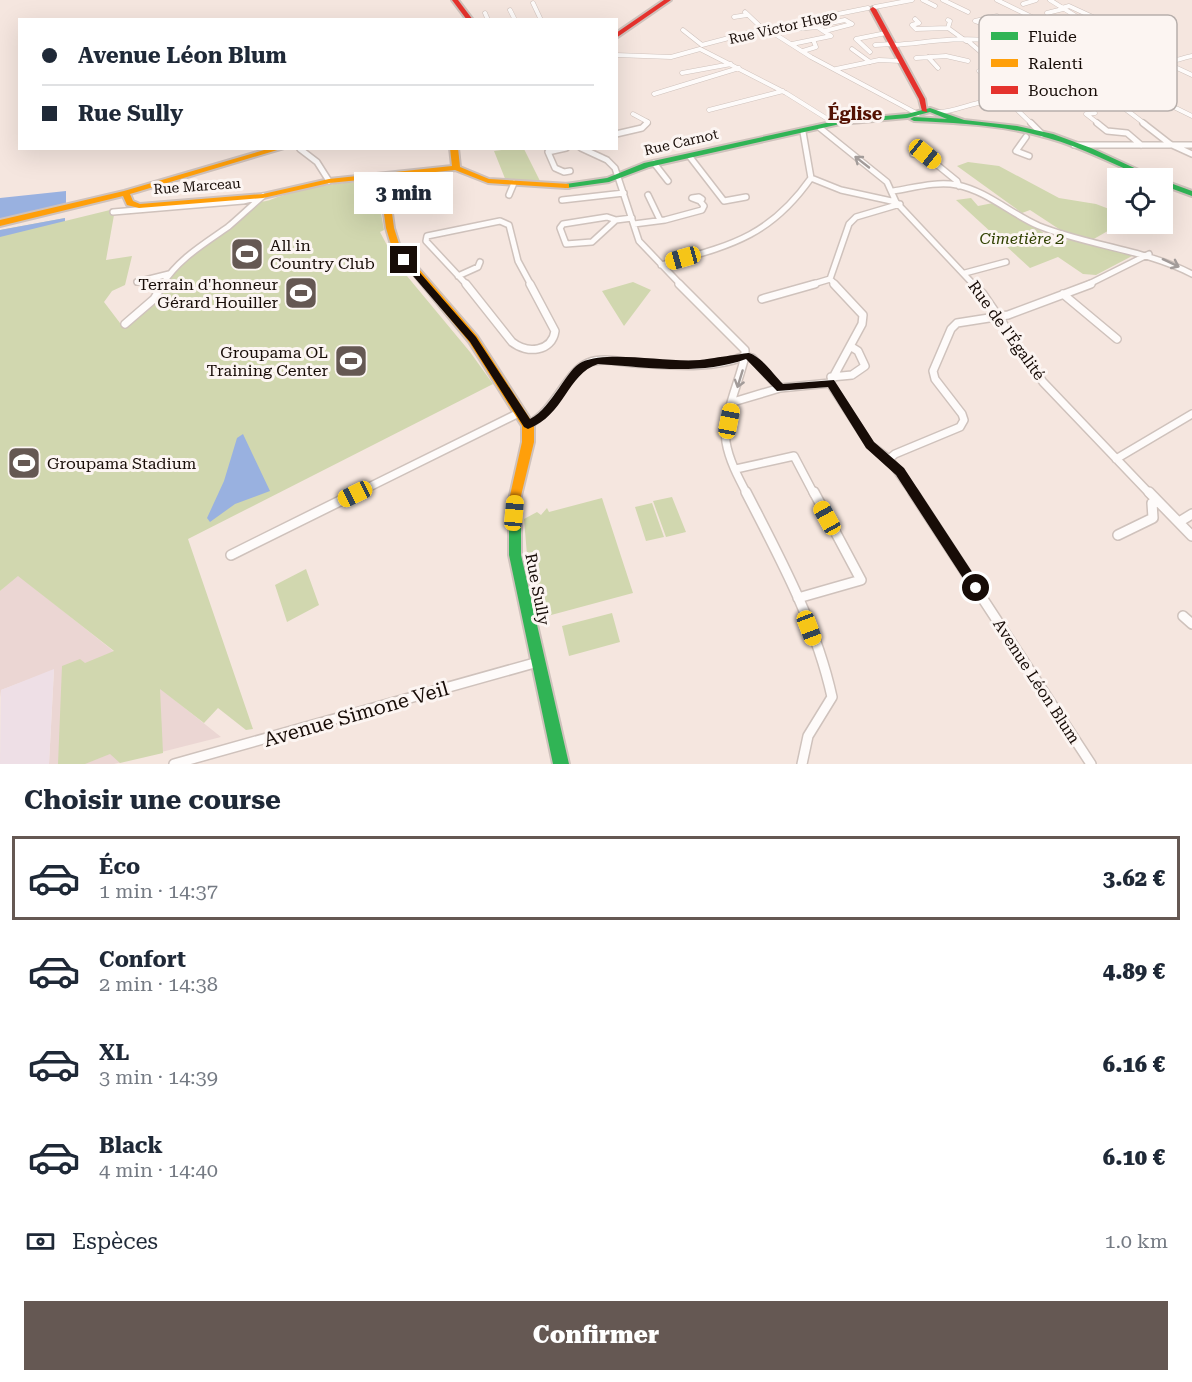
<!DOCTYPE html>
<html lang="fr">
<head>
<meta charset="utf-8">
<style>
	:root { --surface:#fff; --page:#f6f6f7; --text:#1f2937; --muted:#747a83; --line:#e0e1e3; --accent:#655853 }
	body { margin:0; font-family:"Roboto Serif",serif; background:var(--page); color:var(--text); height:100vh; display:flex; flex-direction:column; font-size:22px; white-space:nowrap }
	* { box-sizing:border-box; margin:0 }
	p { font-size:20px; color:var(--muted) }
	.icon { flex:none; width:33px; height:33px; fill:none; stroke:currentColor; stroke-width:2; stroke-linecap:round; stroke-linejoin:round }
	.map { position:relative; height:764px; overflow:hidden }
	.sheet { display:flex; flex-direction:column; background:var(--surface); flex:1 }
	.sheet>* { flex:none }
	.guide { position:absolute; left:18px; top:18px; width:600px; height:132px; border-radius:0px; box-shadow:0 6px 24px #0002; display:grid; align-content:center; height:132px; padding:0 24px; background:var(--surface) }
	.controls { position:absolute; left:1107px; top:168px; display:grid; gap:12px }
	.controls a { display:grid; place-items:center; width:66px; height:66px; border-radius:0px; background:var(--surface); box-shadow:0 6px 24px #0002; font-size:30px }
	.end { position:absolute; width:27px; height:27px; margin:-14px; border:8px solid #170c07; background:#fff; box-shadow:0 0 0 3px #fff }
	.from { border-radius:50% }
	.bubble { position:absolute; height:42px; border-radius:0px; background:var(--surface); box-shadow:0 6px 24px #0002; font-size:20px; font-weight:800; line-height:42px; text-align:center }
	.car { position:absolute; width:18px; height:36px; margin:-18px -9px; border-radius:8px; box-shadow:0 0 4px 2px #0007; background:linear-gradient(#f5c518 24%,#345 0 40%,#f5c518 0 76%,#345 0 86%,#f5c518 0) }
	.guide b { display:flex; align-items:center; gap:21px; height:57px; font-size:22px }
	.guide b+b { border-top:2px solid var(--line) }
	.guide i { width:15px; height:15px; background:var(--text) }
	ul { padding:0; list-style:none }
	li { display:flex; align-items:center; gap:18px; height:84px; margin:0 12px 9px; padding:0 12px; border:3px solid transparent; border-radius:0px }
	li div { flex:1 }
	li b { display:block; font-size:22px }
	li em { font-style:normal; font-weight:800 }
	li.current { border-color:var(--accent) }
	li>.icon { width:54px; height:54px; stroke-width:1.5 }
	h2 { padding:0 24px; font-size:27px; line-height:72px }
	.pay { display:flex; align-items:center; gap:15px; height:66px; padding:0 24px; font-size:22px }
	.pay p { margin-inline-start:auto }
	.cta { display:flex; gap:12px; margin-top:auto; padding:12px 24px }
	.cta a { flex:1; height:69px; border-radius:0px; background:var(--accent); color:#fff; font-size:24px; font-weight:800; line-height:69px; text-align:center }
	.map>svg:first-child { display:block }
	.commercial { fill:#ebd6d3 }
	.medical { fill:#eedfe6 }
	.green { fill:#d1d7af }
	.water { fill:#99b1e0 }
	.lines { fill:none; stroke-linecap:round; stroke-linejoin:round }
	.street-far3-casing { stroke:#cfc2bc; stroke-width:5 }
	.street-far2-casing { stroke:#cfc2bc; stroke-width:8 }
	.street-far1-casing { stroke:#cfc2bc; stroke-width:10 }
	.street-casing { stroke:#cfc2bc; stroke-width:12 }
	.fast-casing { stroke:#cfc2bc; stroke-width:4 }
	.slow-casing { stroke:#cfc2bc; stroke-width:4 }
	.jam-casing { stroke:#cfc2bc; stroke-width:4 }
	.street-far3 { stroke:#fefbfa; stroke-width:4 }
	.street-far2 { stroke:#fefbfa; stroke-width:5 }
	.street-far1 { stroke:#fefbfa; stroke-width:7 }
	.street { stroke:#fefbfa; stroke-width:9 }
	.fast { fill:#30b455; fill-rule:evenodd }
	.slow { fill:#ff9f0a; fill-rule:evenodd }
	.jam { fill:#e5322d; fill-rule:evenodd }
	.oneway { stroke:#a29b99 }
	.route { fill:#170c07 }
	.labels { text-anchor:middle; stroke-width:6; stroke-linejoin:round; paint-order:stroke }
	.far-street-label { font-size:14px; fill:#170c07; stroke:#fcf5f2 }
	.park-label { font-size:16px; font-style:italic; fill:#314202; stroke:#fcf5f2 }
	.poi-label { font-size:16px; fill:#170c07; stroke:#fcf5f2; text-anchor:start }
	.street-label { font-size:16px; fill:#170c07; stroke:#fcf5f2 }
	.far-district-label { font-size:18px; font-weight:bold; fill:#541203; stroke:#fcf5f2 }
	.near-street-label { font-size:20px; fill:#170c07; stroke:#fcf5f2 }
	.key { fill:#fcf5f2; stroke:#b7afac; stroke-width:1.5 }
	.key-label { font-size:16px; fill:#170c07 }
</style>
</head>
<body>
<div class="map">
<svg width="1192" height="764" viewBox="0 0 1192 764">
	<rect width="100%" height="100%" fill="#f5e6df"/>
	<path class="commercial" d="M18,575l203,162 -107,27h-65l5,-94 -53,20 -1,7v-106z"/>
	<path class="medical" d="M54,669l-5,95h-49l1,-74z"/>
	<path class="green" d="M509,149h15l17,34 -35,-2 -12,-30z
		M968,162l31,4 60,32 37,6 21,8 1,12h2l-28,16 -27,-7 -35,-23 -8,3 -65,-47z
		M365,182l11,3 8,45 -4,2 17,32 73,88 23,32 -305,155 65,190 -7,1 -28,-22 -14,15 -44,-34 3,64 -43,10 -10,-9 -25,10h-27l4,-98 18,-7 5,4 29,-12 -96,-75 -18,15v-361l65,-12v3l45,-11 4,5 -8,45 26,-4 -7,29 -13,6 -8,11 19,25 61,-67 75,-59c8,2 14,-3 22,-5 26,-8 57,-14 84,-14z
		M971,198l7,8 15,-3 40,22 24,18 15,-4 62,16 -38,20 -13,-1 -25,-17 -28,11 -74,-68z
		M633,282l18,8 -27,36 -22,-35z
		M672,497l14,35 -20,5 -13,-36z
		M602,498l31,95 -93,25 -12,-51 -4,-48 13,-7 4,3 6,-7 2,4z
		M652,503l12,34 -18,4 -11,-34z
		M306,569l13,36 -32,17 -12,-37z
		M612,613l8,29 -51,14 -7,-30z"/>
	<path class="water" d="M66,191v14l-66,16v-23z
		M65,218v3l-65,16v-7z
		M243,434l27,57 -35,13 -25,18 -3,-4 17,-37 13,-43z"/>
	<g class="lines">
		<defs>
			<path id="street-far3" d="M923,0l12,6
				M943,0l25,12
				M997,0l55,27 43,-9 -26,-12 -7,2
				M1050,0l56,35 86,40
				M533,3l8,17
				M1023,4l13,-4
				M875,7l37,-7
				M510,10l5,10
				M745,12l18,17
				M485,13l3,7
				M1047,13l16,-4
				M997,16l-22,5 24,9 22,-2
				M734,17l13,-2
				M915,19l4,4 -7,2 4,4 32,-1 18,13
				M948,20l2,1 -2,7
				M816,26l29,-6 7,4 -27,7
				M767,29l44,28 107,57
				M795,29l23,-2
				M683,30l19,15
				M968,41l14,12 16,-2v-3
				M1078,42l45,-12
				M792,44l39,-8 -24,-16
				M702,45l61,-16 105,-21
				M875,45l17,-1
				M893,45c30,-2 62,-8 92,-5 57,6 116,50 160,84
				M1055,46l70,30
				M700,49l86,44 48,30
				M852,49l18,13
				M803,51l13,-4 -2,-5
				M870,52l-14,-13 30,-6
				M616,55l55,2 29,-8
				M928,57l10,11
				M916,58l30,-2 22,5
				M997,66l25,-3 42,30
				M836,69l43,-9 22,1
				M1131,70l-28,-13 51,-14
				M979,71l9,-1 48,28
				M682,73l49,-9
				M1117,79l75,37
				M654,94l85,-26
				M1008,101l24,23
				M709,110l74,-19
				M938,112c14,0 26,-6 40,-9 25,-5 52,-4 77,-8 47,-9 91,-28 137,-39
				M1095,113l-9,1 13,10
				M633,114l15,8 -2,2"/>
			<path id="street-far2" d="M1031,123l11,11
				M1097,123l10,8 20,2 14,12
				M1143,123l27,21 22,10
				M820,128l67,54 9,20 78,83
				M616,134l26,-6 5,-5
				M1026,137l-10,14 13,5
				M1074,145h118
				M566,148l-18,4 7,16 9,4 6,-1
				M581,148l26,12 8,8 24,73 42,44
				M300,149l17,13 12,19
				M913,154l12,1 32,26 2,5
				M690,157l34,44 22,-4
				M654,163l14,18
				M811,178l30,12 55,12
				M893,191c20,-3 43,-10 64,-6 30,6 54,29 82,41 50,20 104,23 153,48
				M509,195l5,-12
				M648,195l12,25
				M699,197l3,2 -2,2 -8,-3z
				M562,200l62,-7
				M113,212l130,-11 17,-4
				M607,217l9,3 -24,22 -26,2 -6,-16 3,-4z
				M616,220l16,-2
				M634,224l31,-4 37,-10 2,-4 -4,-5
				M661,265c67,-19 108,-27 150,-87l-8,-46
				M965,273l41,-11
				M458,276l20,-9 2,-5
				M137,282l32,-8
				M162,285c16,-26 42,-41 66,-58 12,-10 23,-21 35,-31
				M467,285l-41,-44 1,-5 73,-15 9,4 9,36 13,24
				M810,285l20,-6
				M836,285l-6,-6 19,-55 7,-7 44,-13
				M1087,285l62,-31"/>
			<path id="street-far1" d="M466,284l46,58c15,12 40,10 43,-11l-25,-47
				M679,284l66,66v6l7,2 28,30
				M973,284l10,10 60,88 107,112
				M1063,294l54,45
				M762,299l53,-15
				M125,324l29,-25 9,-15
				M745,356c-6,27 -22,58 -19,86 3,18 12,35 21,52
				M831,377l21,-2 13,-9 -7,-15 -8,-5
				M830,383l40,62 19,14 25,35
				M830,383l32,-59 1,-9 -29,-31
				M733,402l47,-14 50,-5
				M528,425c29,-16 38,-53 60,-62 14,-6 32,-1 47,0 36,2 75,7 110,-7
				M889,459l6,-5 65,-27 4,-7 -2,-6 -27,-35 -2,-8 18,-42 6,-6 51,-8 83,-31
				M1116,459l76,-45
				M736,469l58,-13 20,38
				M355,494l166,-82"/>
			<path id="street" d="M746,492c34,66 70,132 86,205l-24,39 -6,28
				M913,492l178,272
				M1149,492l43,44
				M1179,522l13,-8
				M1118,535l35,-17 -1,-15 4,-2
				M231,555l127,-63
				M798,598l63,-18 -47,-88
				M1183,616l9,8
				M174,764l364,-102"/>
			<path id="fast" d="M930,108l34,12 53,6 36,8 38,14 65,30h-9c-33,-13 -65,-31 -99,-40 -44,-13 -89,-15 -134,-17l-4,-2 4,-2 33,2 -17,-7 -23,6 -67,6 -191,43 -40,15 -43,6 -4,-2 4,-2 41,-6 37,-15 196,-43 67,-6z
				M1162,180l30,11v5l-30,-11z
				M515,495l4,1 2,4v55l48,209h-16l-44,-209v-55l2,-4z"/>
			<path id="slow" d="M271,148h13l-154,46 3,7 7,3 123,-10 66,-15 123,-13 -2,-18h8l2,19 29,12 80,5v4h-3l-78,-5 -33,-13 -68,7 7,51 6,19 77,89 57,89v17l-15,62 -4,1 -4,-1 -2,-4 13,-58v-16l-53,-84 -77,-94 -6,-20 -7,-50 -50,5 -66,15 -124,10 -12,-3 -4,-9 -123,30v-6l124,-29z"/>
			<path id="jam" d="M452,0h6l15,20h-6z
				M664,0h7l-55,38v-5z
				M873,7l3,2 49,90 2,13 -5,-1 -3,-12 -49,-90z"/>
		</defs>
		<use href="#street-far3" class="street-far3-casing"/>
		<use href="#street-far2" class="street-far2-casing"/>
		<use href="#street-far1" class="street-far1-casing"/>
		<use href="#street" class="street-casing"/>
		<use href="#fast" class="fast-casing"/>
		<use href="#slow" class="slow-casing"/>
		<use href="#jam" class="jam-casing"/>
		<use href="#street-far3" class="street-far3"/>
		<use href="#street-far2" class="street-far2"/>
		<use href="#street-far1" class="street-far1"/>
		<use href="#street" class="street"/>
		<use href="#fast" class="fast"/>
		<use href="#slow" class="slow"/>
		<use href="#jam" class="jam"/>
	</g>
	<defs><path id="oneway-shaft" d="M-6 0H5M1.5-3L5.5 0L1.5 3" fill="none" stroke-width="1.6" stroke-linecap="round" stroke-linejoin="round" transform="scale(1.5)"/></defs>
	<g class="oneway">
		<use href="#oneway-shaft" transform="translate(862 162) rotate(-142)"/>
		<use href="#oneway-shaft" transform="translate(1171 263) rotate(25)"/>
		<use href="#oneway-shaft" transform="translate(740 379) rotate(107)"/>
	</g>
	<path class="route" d="M401,258h6l69,79 54,82c23,-12 36,-50 52,-57 28,-12 85,1 118,-2 8,-1 46,-7 49,-7 13,4 25,22 34,31l51,-4 40,62 30,26 76,116v8h-8l-76,-117 -30,-27 -38,-61 -51,4 -31,-32c-46,17 -100,8 -148,5 -31,10 -33,51 -70,65l-4,-2 -54,-85 -69,-80z"/>
	<defs>
		<symbol id="stadium-square" viewBox="-11 -11 22 22"><rect x="-9" y="-9" width="18" height="18" rx="4" fill="#655853" stroke="#fcf5f2"/><path d="M0-5a6.5 5 0 1 0 0 10a6.5 5 0 1 0 0-10ZM-3.5-1.8h7v3.6h-7Z" fill="#fff"/></symbol>
	</defs>
	<g fill-rule="evenodd">
		<use href="#stadium-square" x="228" y="235" width="38" height="38"/>
		<use href="#stadium-square" x="282" y="274" width="38" height="38"/>
		<use href="#stadium-square" x="332" y="342" width="38" height="38"/>
		<use href="#stadium-square" x="5" y="444" width="38" height="38"/>
	</g>
	<g class="labels">
		<g class="far-street-label">
			<text transform="translate(783 27) rotate(-13)" y="5">Rue Victor Hugo</text>
			<text transform="translate(681 142) rotate(-13)" y="5">Rue Carnot</text>
			<text transform="translate(197 186) rotate(-4)" y="5">Rue Marceau</text>
		</g>
		<g class="park-label">
			<text x="1022" y="244">Cimetière 2</text>
		</g>
		<g class="poi-label">
			<text x="270" y="251">All in<tspan x="270" dy="18">Country Club</tspan></text>
			<text x="278" y="290" text-anchor="end">Terrain d'honneur<tspan x="278" dy="18">Gérard Houiller</tspan></text>
			<text x="328" y="358" text-anchor="end">Groupama OL<tspan x="328" dy="18">Training Center</tspan></text>
			<text x="47" y="469">Groupama Stadium</text>
		</g>
		<g class="street-label">
			<text transform="translate(1007 330) rotate(54)" y="6">Rue de l'Égalité</text>
			<text transform="translate(538 589) rotate(79)" y="6">Rue Sully</text>
			<text transform="translate(1037 681) rotate(57)" y="6">Avenue Léon Blum</text>
		</g>
		<g class="far-district-label">
			<text x="855" y="120">Église</text>
		</g>
		<g class="near-street-label">
			<text transform="translate(356 714) rotate(-16)" y="7">Avenue Simone Veil</text>
		</g>
	</g>
	<rect x="979" y="15" width="198" height="96" rx="9" class="key"/>
	<rect x="991" y="32" width="27" height="8" fill="#30b455"/>
	<rect x="991" y="59" width="27" height="8" fill="#ff9f0a"/>
	<rect x="991" y="86" width="27" height="8" fill="#e5322d"/>
	<g class="key-label">
		<text x="1028" y="42">Fluide</text>
		<text x="1028" y="69">Ralenti</text>
		<text x="1028" y="96">Bouchon</text>
	</g>
</svg>
<div class="controls">
<a><svg class="icon" aria-label="locate" viewBox="0 0 24 24"><circle cx="12" cy="12" r="6"/><path d="M12 2v4M12 18v4M2 12h4M18 12h4"/></svg></a>
</div>
<i class="end from" style="left:976px;top:588px"></i>
<i class="end" style="left:404px;top:260px"></i>
<div class="bubble" style="left:354px;top:172px;width:99px">3 min</div>
<i class="car" style="left:925px;top:154px;rotate:129deg"></i>
<i class="car" style="left:683px;top:258px;rotate:254deg"></i>
<i class="car" style="left:729px;top:421px;rotate:11deg"></i>
<i class="car" style="left:355px;top:494px;rotate:244deg"></i>
<i class="car" style="left:514px;top:513px;rotate:5deg"></i>
<i class="car" style="left:827px;top:518px;rotate:331deg"></i>
<i class="car" style="left:809px;top:628px;rotate:159deg"></i>
<div class="guide">
<b><i class="from"></i>Avenue Léon Blum</b>
<b><i></i>Rue Sully</b>
</div>
</div>
<section class="sheet">
<h2>Choisir une course</h2>
<ul>
<li class="current"><svg class="icon" aria-label="car" viewBox="0 0 24 24"><path d="M5 17H2v-5l4-1 3-4h7l3 4 3 1v5h-3M9 17h6M6 11h13"/><circle cx="7" cy="17" r="2"/><circle cx="17" cy="17" r="2"/></svg><div><b>Éco</b><p>1 min · 14:37</p></div><em>3.62 €</em></li>
<li><svg class="icon" aria-label="car" viewBox="0 0 24 24"><path d="M5 17H2v-5l4-1 3-4h7l3 4 3 1v5h-3M9 17h6M6 11h13"/><circle cx="7" cy="17" r="2"/><circle cx="17" cy="17" r="2"/></svg><div><b>Confort</b><p>2 min · 14:38</p></div><em>4.89 €</em></li>
<li><svg class="icon" aria-label="car" viewBox="0 0 24 24"><path d="M5 17H2v-5l4-1 3-4h7l3 4 3 1v5h-3M9 17h6M6 11h13"/><circle cx="7" cy="17" r="2"/><circle cx="17" cy="17" r="2"/></svg><div><b>XL</b><p>3 min · 14:39</p></div><em>6.16 €</em></li>
<li><svg class="icon" aria-label="car" viewBox="0 0 24 24"><path d="M5 17H2v-5l4-1 3-4h7l3 4 3 1v5h-3M9 17h6M6 11h13"/><circle cx="7" cy="17" r="2"/><circle cx="17" cy="17" r="2"/></svg><div><b>Black</b><p>4 min · 14:40</p></div><em>6.10 €</em></li>
</ul>
<div class="pay"><svg class="icon" aria-label="cash" viewBox="0 0 24 24"><path d="M3 7h18v10H3z"/><circle cx="12" cy="12" r="2"/></svg>Espèces<p>1.0 km</p></div>
<div class="cta"><a>Confirmer</a></div>
</section>
</body>
</html>
